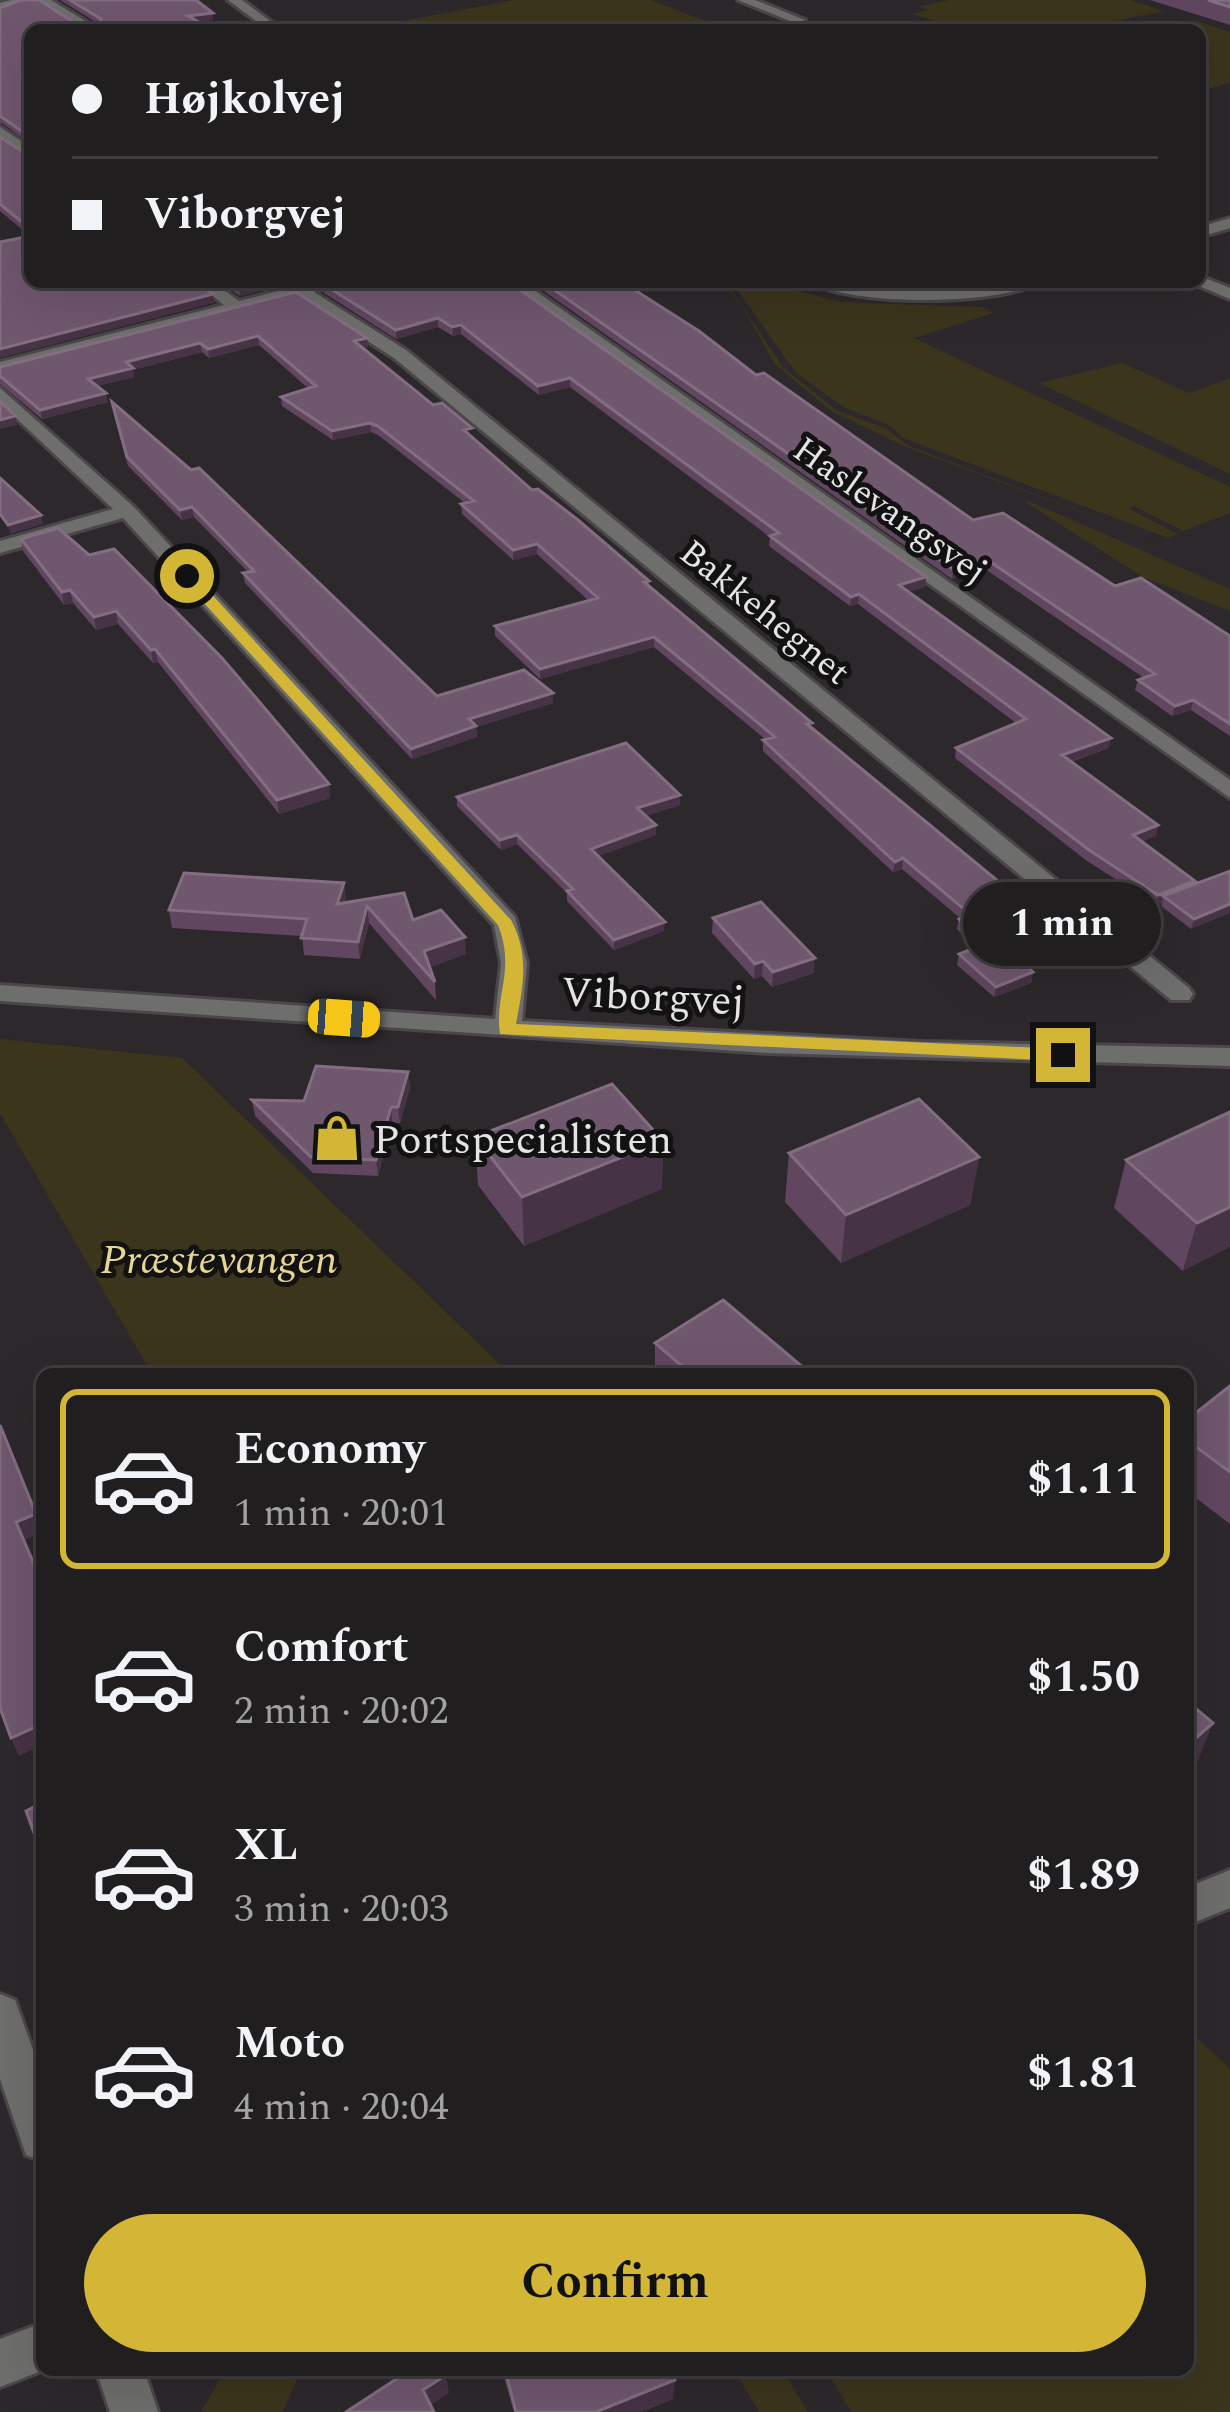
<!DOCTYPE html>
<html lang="en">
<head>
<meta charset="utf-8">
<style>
	:root { --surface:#211e20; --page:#292729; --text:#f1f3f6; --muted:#a2a2a5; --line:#3e3c3e; --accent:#d3b635 }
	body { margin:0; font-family:Spectral,serif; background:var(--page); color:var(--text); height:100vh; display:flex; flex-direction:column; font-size:45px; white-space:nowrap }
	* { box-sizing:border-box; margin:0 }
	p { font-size:39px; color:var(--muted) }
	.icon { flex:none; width:66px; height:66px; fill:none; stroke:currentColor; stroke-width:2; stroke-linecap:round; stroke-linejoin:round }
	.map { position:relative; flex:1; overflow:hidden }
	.drawer { position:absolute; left:36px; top:1368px; width:1158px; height:1008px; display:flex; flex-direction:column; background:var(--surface); border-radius:18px; box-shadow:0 12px 48px #0002,0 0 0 3px var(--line) }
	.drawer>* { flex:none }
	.hud { position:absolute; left:24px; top:24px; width:1182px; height:264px; border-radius:18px; box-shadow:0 12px 48px #0002,0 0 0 3px var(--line); display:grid; align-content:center; height:264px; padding:0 48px; background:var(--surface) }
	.end { position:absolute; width:54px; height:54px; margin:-27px; border:15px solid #d3b635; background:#111; box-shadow:0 0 0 6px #111 }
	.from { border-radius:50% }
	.bubble { position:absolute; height:84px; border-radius:42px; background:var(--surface); box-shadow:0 12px 48px #0002,0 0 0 3px var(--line); font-size:39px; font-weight:700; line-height:84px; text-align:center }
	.car { position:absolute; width:36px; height:72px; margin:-36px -18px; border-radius:15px; box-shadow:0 0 9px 3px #0007; background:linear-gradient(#f5c518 24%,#345 0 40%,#f5c518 0 76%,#345 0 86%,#f5c518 0) }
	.hud b { display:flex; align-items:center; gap:42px; height:114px; font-size:45px }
	.hud b+b { border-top:3px solid var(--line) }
	.hud i { width:30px; height:30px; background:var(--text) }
	ul { padding:21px 0 0; list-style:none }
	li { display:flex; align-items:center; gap:36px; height:180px; margin:0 24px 18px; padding:0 24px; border:6px solid transparent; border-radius:18px }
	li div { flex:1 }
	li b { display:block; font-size:45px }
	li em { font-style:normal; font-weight:700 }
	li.on { border-color:var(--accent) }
	li>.icon { width:108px; height:108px; stroke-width:1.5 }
	.action { display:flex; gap:24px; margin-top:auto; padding:24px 48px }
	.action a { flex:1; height:138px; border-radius:72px; background:var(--accent); color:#111; font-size:48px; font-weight:700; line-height:138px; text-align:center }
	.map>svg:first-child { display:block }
	.green { fill:#3b351c }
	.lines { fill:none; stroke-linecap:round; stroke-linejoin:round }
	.minor-casing { stroke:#4a4649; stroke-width:6 }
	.minor { fill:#6e6e6c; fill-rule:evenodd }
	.wall { fill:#614660 }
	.shaded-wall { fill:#463345 }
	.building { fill:#6f576e; stroke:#826d81; stroke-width:3 }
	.route { fill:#d3b635 }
	.labels { text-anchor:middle; stroke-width:10; stroke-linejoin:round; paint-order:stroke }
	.far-street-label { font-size:36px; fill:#e5e3e5; stroke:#131213 }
	.street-label { font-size:42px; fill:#e5e3e5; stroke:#131213 }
	.poi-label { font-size:42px; fill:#e5e3e5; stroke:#131213; text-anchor:start }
	.park-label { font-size:42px; font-style:italic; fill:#e8d793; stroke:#131213 }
</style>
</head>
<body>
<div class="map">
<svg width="1230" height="2412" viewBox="0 0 1230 2412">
	<rect width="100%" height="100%" fill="#2c282b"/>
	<path class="green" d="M514,0h137l78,30 -369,-1z
		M949,0h181l34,11c-86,19 -166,33 -252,3l16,-4 -8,-4z
		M1197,21l33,11v51l-30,8v-61h-39z
		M722,282h4l57,85 53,43 49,18 24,18 250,95 -253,-94 -75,-36 -56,-47 -33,-58z
		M732,282h30l79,20 141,5 12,6 -80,25 316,149v26l-47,18 -49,-25 -4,3 47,25 -9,4 -265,-100 -12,-12 -46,-18 -49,-35z
		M1122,363l67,30 41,-15v96l-191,-91z
		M1029,501l201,88v22l-87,-34 -118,-75z
		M0,1039l182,19 328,316h-358l-152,-261z
		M1188,2029l42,40v343h-379l-25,-42h362z
		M225,2370h76l-18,42h-82z
		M734,2370h49l25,42h-49z"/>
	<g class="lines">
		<defs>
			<path id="minor" d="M11,0h18l-29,11v-8z
				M36,0h15l49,30h-15z
				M228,0h14l40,30h-14z
				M738,0h17l50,20 -10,3z
				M0,127l30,20v11l-30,-20z
				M1230,218v10l-30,9v-10z
				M1200,276l30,12v11l-36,-15z
				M195,282h18l26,19 74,-19h27l-26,10 92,58 783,638 4,6 -4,6h-18l-777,-642 -96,-62 -298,76v-10l224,-57z
				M505,282h18l707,498v18z
				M811,282l114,7 114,-7c-39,24 -189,24 -228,0z
				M0,388l134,119 381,410 12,46 -5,58 400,21 308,6v18l-462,-13 -768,-52v-16l495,34 6,-56 -7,-38 -371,-407 -123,35v-12l113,-32 -113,-106z
				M1230,1870v38l-42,17v-38z
				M0,1994l15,6 27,75v86l-16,-6 -26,-76z
				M42,2323l2,47 -44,17v-48z
				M96,2370h48l14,42h-48z"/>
		</defs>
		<use href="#minor" class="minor-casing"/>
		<use href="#minor" class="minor"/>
	</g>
	<path class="wall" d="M60,0h136l17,13v7l-183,10v114l-28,-21 -2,1v-116l81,19 21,-1z
		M1150,0h80v25z
		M0,137l26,17 4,-1v83l-30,-25z
		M221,282h74l-55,14z
		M509,282l417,295 -1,10 -17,5 201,156 -38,14 87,63 -2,11 -15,5 53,43 36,-13 -39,58 -30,-23 1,-3 -6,2 -69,-44 -132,-103 1,-10 60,-25 -158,-119 -8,2 -81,-60 1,-9 -200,-150 -31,8 -78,-61 -8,2 -15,-9 -42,12 -72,-46 -1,-9z
		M531,282h91l134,93 217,145 257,116v100l-39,-26 -19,6 -37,-26 3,-10 6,-2 -159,-109 -33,10z
		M296,292l71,46 1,9 -5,1 110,89 59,53 117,91v5l163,142 237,195 -2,10 -40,16 26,23 -2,11 -37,14 -37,-32 2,-11 15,-6 -17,-19 2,-10 1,-1 -58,-49 -9,3 -130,-121v-11h3l-112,-93 -114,32 -45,-43v-10l94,-25 -52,-47 -24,6 -51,-46 -1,-10 4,-1 -87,-68 -7,-3 -38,8 -51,-34 -1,-9 28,-8 -50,-44 -50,13 -7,-6 -69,18 1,7 -37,9 11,16 -66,17 -42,-35v-17z
		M113,412l324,284 116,7 -77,24 1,10 -65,22 -167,-176 -2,-10 5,-1 -54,-55 -12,3 -54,-54z
		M58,528l272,270 -51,16 -121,-152 -5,1 -35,-39 -22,6 -23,-27 -9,2 -41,-54 -2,-12z
		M680,795v10l-35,11 11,19 -58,21 66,75 -50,19 -47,-49v-8l-50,-49 -16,6 -44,-44v-9z
		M344,883l1,19 59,-9 9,27 53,34 -36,13 5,15 1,18 -67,-77 -9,36 -56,-4 -2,-19 -130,-8 -3,-18z
		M713,918l101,55 -42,14 -10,-11 -8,3 -42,-46z
		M408,1072l2,16 -10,35h-8l-14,53 -65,-3 -58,-57 -3,-16 52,1z
		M1230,1112l-47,159 -69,-63 12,-48z
		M475,1137l188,4 -1,48 -138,57 -46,-61z
		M789,1153l190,4 -9,48 -129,58 -56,-61z
		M655,1343l156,31h-156z
		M1230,1386v138l-42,-32v-73z
		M502,2370h169l2,29 -32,13h-127z"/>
	<path class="shaded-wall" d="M213,13v7l-25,3v-7z
		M261,282h34l-55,14 -1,-8z
		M213,294l1,9 -214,55v-9z
		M438,318v9l-42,12v-9z
		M461,325v9l-8,2 -1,-9z
		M258,336l1,9 -50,13 -1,-9z
		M367,338l1,9 -13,3 -1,-9z
		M200,343l2,9 -69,18 1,7 -44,11 -2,-9 38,-17z
		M570,378v9l-31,8 -1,-9z
		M106,393l2,9 -66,17 -2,-9z
		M15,416l2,9 -17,4v-9z
		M370,423l1,9 -38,8 -1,-9z
		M192,507l2,10 -12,3 -2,-10z
		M41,515l2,9 -33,10 -2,-9z
		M537,544v10l-24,6v-10z
		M986,559l-1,10 -33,10 1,-10z
		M926,577l-1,10 -27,8 1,-10z
		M70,590l3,13 -9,2 -2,-13z
		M859,594l-1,10 -8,2 1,-9z
		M116,611l2,13 -22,6 -2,-13z
		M654,637v10l-114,32v-10z
		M155,649l3,13 -5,1 -2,-13z
		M553,693v10l-77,24 1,10 -65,22 -1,-10 58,-30z
		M1193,700l-2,10 -19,6 3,-10z
		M1111,738l-2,10 -49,17 2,-10z
		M329,784l1,14 -51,16 -2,-14z
		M680,795v10l-43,13v-10z
		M656,825v10l-65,24v-10z
		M1158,825l-2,11 -25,10 2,-11z
		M517,835v9l-16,6 -1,-10z
		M903,858l-1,11 -9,3 2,-10z
		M1195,881l-3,11 -29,4 -1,7 -6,2 2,-10z
		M344,883l2,17 -7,21 -2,-17z
		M1230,904v9l-39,16 3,-10z
		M367,906l2,17 -9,36 -2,-17z
		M665,922l-1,9 -50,19v-10z
		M1049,923l-2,10 -50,20 2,-11z
		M465,937l1,17 -40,15 -2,-18z
		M815,958l-1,15 -42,14 1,-15z
		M763,961l-1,15 -8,3 1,-15z
		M1033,972l-2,11 -37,14 2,-10z
		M408,1072l2,16 -10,35 -2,-16z
		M391,1107l1,16 -14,53 -2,-16z
		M663,1141l-1,48 -138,57 -2,-49z
		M979,1157l-9,48 -129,58 5,-48z
		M1230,1207v40l-47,24 14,-48z
		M36,1514l6,19 -20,8 -6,-19z
		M1213,1723l-18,45 -7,6v-29z
		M42,1724v21l-23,11 -8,-18z
		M446,2375l3,18 -21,14 -5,-17z
		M675,2380l-2,19 -32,13h-45z"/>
	<path class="building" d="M20,0h19l42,27 21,-1 -1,-7 -31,-19h126l17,13 -25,3 25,14h-183v107l-30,-21v-108z
		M1208,0h22v7z
		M0,137l26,17 4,-1v76l-30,-25z
		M30,236v46h167l16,12 -213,55v-107z
		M231,282h30l-22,6z
		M329,282h180l417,295 -27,8 212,153 -49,17 96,70 -25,10 62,46 -37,14 -69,-45 -133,-102 70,-29 -167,-125 -8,3 -81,-61 9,-3 -209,-155 -32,8 -77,-61 -9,2 -14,-9 -42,12 -73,-46z
		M543,282h79l77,49 57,44 8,-2 209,147 30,-7 112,73 26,-8 89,58v88l-37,-24 -18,6 -37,-26 17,-6 -169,-115 -33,10z
		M296,292l71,46 -13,3 79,64 9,-2 30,25 -8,2 68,60 6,-1 40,31 71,61 -5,1 168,141 -5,1 242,199 -50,19 34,30 -37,15 -37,-33 24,-9 -24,-26 11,-5 -67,-56 -8,4 -132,-122 12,-3 -121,-100 -114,32 -45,-43 103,-28 -61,-54 -24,6 -52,-46 13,-3 -96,-75 -8,-3 -38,8 -51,-34 35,-11 -58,-50 -50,13 -8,-6 -74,19 7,6 -45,11 18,14 -66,17 -40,-34v-9z
		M0,401l15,15 -15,4z
		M112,402l79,68 8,-2 238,228 87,-26 29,23 -84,26 7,7 -65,23 -168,-176 11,-2 -62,-64 -12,3 -53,-53z
		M0,478l41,37 -33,10 -8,-11z
		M58,528l31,27 25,-6 108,109 107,126 -52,16 -122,-151 -4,1 -35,-39 -22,6 -24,-27 -8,2 -41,-53z
		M626,743l54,52 -43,13 19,17 -65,24 74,73 -51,18 -47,-49 6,-2 -56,-54 -17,5 -43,-43z
		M1230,871v33l-36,15 -31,-23z
		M184,873l160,10 -7,21 67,-11 9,27 28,-10 24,27 -41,14 11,31 -68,-76 -9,36 -57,-4 6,-19 -138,-9z
		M761,902l54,56 -42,14 -10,-11 -8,3 -42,-46z
		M316,1066l92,6 -10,35h-7l-15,53 -65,-3 -59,-57 52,1z
		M612,1084l51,57 -141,56 -47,-60z
		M919,1099l60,58 -133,58 -57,-62z
		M1230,1112v95l-33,16 -71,-63z
		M723,1300l88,74h-120l-36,-31z
		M1230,1386v86l-42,-31v-22z
		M0,1425l36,89 -20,8 26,61v141l-31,14 -11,-30z
		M1188,1702l25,21 -25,22z
		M42,1803v52l-16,-44z
		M406,2370h37l3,5 -23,15 11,22h-88l61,-40z
		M505,2370h166l4,10 -79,32h-80z"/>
	<path class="route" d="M182,573h10l319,347c19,35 12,67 5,104l547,25 9,6 -9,6 -563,-27c-6,-39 16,-63 -2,-109l-316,-346z"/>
	<defs>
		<symbol id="shop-bare" viewBox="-9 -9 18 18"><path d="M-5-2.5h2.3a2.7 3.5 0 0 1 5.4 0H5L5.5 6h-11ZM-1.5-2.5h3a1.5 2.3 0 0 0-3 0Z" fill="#d3b635" stroke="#131213" stroke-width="2.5" paint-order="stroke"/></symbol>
	</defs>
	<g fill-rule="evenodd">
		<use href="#shop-bare" x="304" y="1105" width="66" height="66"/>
	</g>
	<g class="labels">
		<g class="far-street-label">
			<text transform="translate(891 509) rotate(35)" y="13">Haslevangsvej</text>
			<text transform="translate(766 611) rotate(39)" y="13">Bakkehegnet</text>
		</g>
		<g class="street-label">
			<text transform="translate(653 995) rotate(3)" y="15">Viborgvej</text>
		</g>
		<g class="poi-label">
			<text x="373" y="1153">Portspecialisten</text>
		</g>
		<g class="park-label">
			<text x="219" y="1273">Præstevangen</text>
		</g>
	</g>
</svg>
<i class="end from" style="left:187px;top:576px"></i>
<i class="end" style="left:1063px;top:1055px"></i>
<div class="bubble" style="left:963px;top:882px;width:198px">1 min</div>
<i class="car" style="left:344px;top:1018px;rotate:94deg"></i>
<div class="hud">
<b><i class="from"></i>Højkolvej</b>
<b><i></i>Viborgvej</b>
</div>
<section class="drawer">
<ul>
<li class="on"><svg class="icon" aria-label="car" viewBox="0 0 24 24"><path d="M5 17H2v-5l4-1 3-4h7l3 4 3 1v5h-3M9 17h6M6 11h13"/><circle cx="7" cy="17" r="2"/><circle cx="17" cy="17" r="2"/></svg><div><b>Economy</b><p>1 min · 20:01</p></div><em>$1.11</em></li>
<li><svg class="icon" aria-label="car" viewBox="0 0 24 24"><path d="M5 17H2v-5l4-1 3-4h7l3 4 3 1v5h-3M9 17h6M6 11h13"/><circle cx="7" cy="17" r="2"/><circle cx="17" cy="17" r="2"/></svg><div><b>Comfort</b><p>2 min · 20:02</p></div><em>$1.50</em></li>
<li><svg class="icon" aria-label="car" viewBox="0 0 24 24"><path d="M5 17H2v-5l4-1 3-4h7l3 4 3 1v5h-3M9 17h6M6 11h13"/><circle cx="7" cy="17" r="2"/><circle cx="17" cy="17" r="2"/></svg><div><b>XL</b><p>3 min · 20:03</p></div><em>$1.89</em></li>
<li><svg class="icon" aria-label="car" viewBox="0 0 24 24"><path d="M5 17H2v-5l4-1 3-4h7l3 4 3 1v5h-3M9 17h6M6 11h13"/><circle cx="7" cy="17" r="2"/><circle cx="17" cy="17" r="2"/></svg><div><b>Moto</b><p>4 min · 20:04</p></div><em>$1.81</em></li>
</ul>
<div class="action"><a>Confirm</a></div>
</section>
</div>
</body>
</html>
